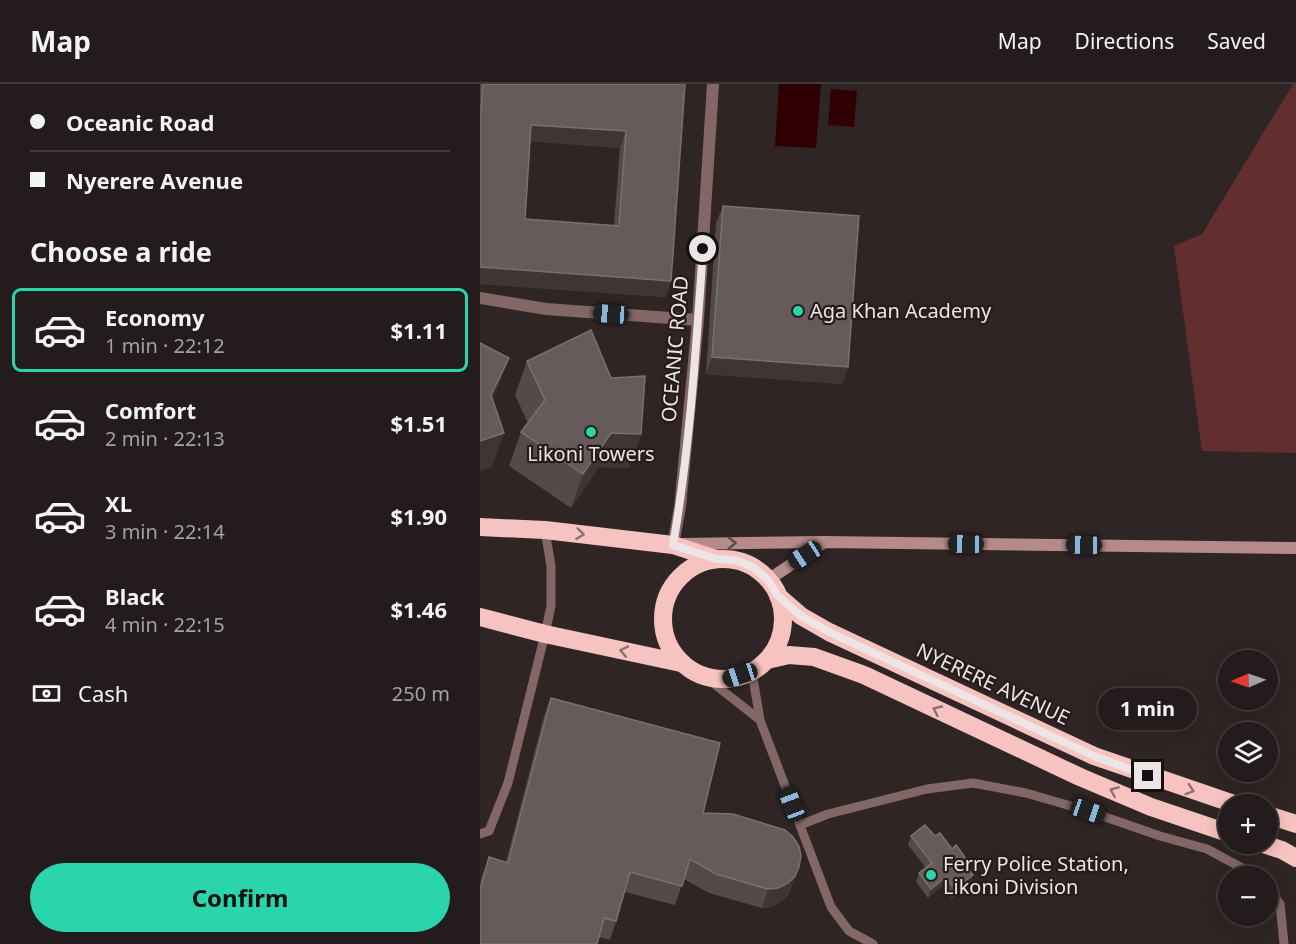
<!DOCTYPE html>
<html lang="en">
<head>
<meta charset="utf-8">
<style>
	:root { --surface:#241c1c; --page:#2c2525; --text:#f1f3f6; --muted:#a3a1a3; --line:#413a3b; --accent:#2ad5ac }
	body { margin:0; font-family:"Noto Sans",sans-serif; background:var(--page); color:var(--text); height:100vh; display:flex; flex-direction:column; font-size:22px; white-space:nowrap }
	* { box-sizing:border-box; margin:0 }
	p { font-size:20px; color:var(--muted) }
	.icon { flex:none; width:33px; height:33px; fill:none; stroke:currentColor; stroke-width:2; stroke-linecap:round; stroke-linejoin:round }
	.map { position:relative; flex:1; overflow:hidden }
	.panel { display:flex; flex-direction:column; background:var(--surface); width:480px }
	.panel>* { flex:none }
	.guide { display:grid; align-content:center; height:132px; padding:0 30px; background:var(--surface) }
	.needle { width:39px; rotate:268deg }
	.buttons { position:absolute; left:738px; top:566px; display:grid; gap:12px }
	.buttons a { display:grid; place-items:center; width:60px; height:60px; border-radius:50%; background:var(--surface); box-shadow:0 3px 15px #0003,0 0 0 2px var(--line); font-size:30px }
	.end { position:absolute; width:27px; height:27px; margin:-14px; border:8px solid #ede5e5; background:#111; box-shadow:0 0 0 3px #111 }
	.from { border-radius:50% }
	.bubble { position:absolute; height:42px; border-radius:21px; background:var(--surface); box-shadow:0 3px 15px #0003,0 0 0 2px var(--line); font-size:20px; font-weight:700; line-height:42px; text-align:center }
	.car { position:absolute; width:18px; height:36px; margin:-18px -9px; border-radius:8px; box-shadow:0 0 4px 2px #0007; background:linear-gradient(#222 24%,#8ab4d8 0 40%,#222 0 76%,#8ab4d8 0 86%,#222 0) }
	.guide b { display:flex; align-items:center; gap:21px; height:57px; font-size:22px }
	.guide b+b { border-top:2px solid var(--line) }
	.guide i { width:15px; height:15px; background:var(--text) }
	ul { padding:0; list-style:none }
	li { display:flex; align-items:center; gap:18px; height:84px; margin:0 12px 9px; padding:0 18px; border:3px solid transparent; border-radius:9px }
	li div { flex:1 }
	li b { display:block; font-size:22px }
	li em { font-style:normal; font-weight:700 }
	li.selected { border-color:var(--accent) }
	li>.icon { width:54px; height:54px; stroke-width:1.5 }
	h2 { padding:0 30px; font-size:27px; line-height:72px }
	.pay { display:flex; align-items:center; gap:15px; height:66px; padding:0 30px; font-size:22px }
	.pay p { margin-inline-start:auto }
	.action { display:flex; gap:12px; margin-top:auto; padding:12px 30px }
	.action a { flex:1; height:69px; border-radius:36px; background:var(--accent); color:#111; font-size:24px; font-weight:700; line-height:69px; text-align:center }
	header { display:flex; align-items:center; gap:36px; box-sizing:border-box; height:84px; padding:0 30px; background:var(--surface); border-bottom:2px solid var(--line) }
	header strong { font-size:28px }
	nav { display:flex; gap:33px; margin-inline-start:auto; font-size:21px }
	main { display:flex; flex:1; min-height:0 }
	.map>svg:first-child { display:block }
	.green { fill:#622f2e }
	.water { fill:#2e0004 }
	.lines { fill:none; stroke-linecap:round; stroke-linejoin:round }
	.lane { stroke:#826766; stroke-width:9 }
	.street { stroke:#826766; stroke-width:12 }
	.secondary { stroke:#b58b89; stroke-width:12 }
	.highway { stroke:#f7c3c0; stroke-width:18 }
	.wall { fill:#554a4a; fill-rule:evenodd }
	.shaded-wall { fill:#403434 }
	.building { fill:#665a5a; stroke:#7b7070; stroke-width:1.5; fill-rule:evenodd }
	.oneway { stroke:#8e706e }
	.oneway2 { stroke:#5f4847 }
	.route { stroke:#ede5e5; stroke-width:8 }
	.poi-dot { fill:#2ad5ac; stroke:#261c1b; stroke-width:2 }
	.labels { text-anchor:middle; stroke-width:4.5; stroke-linejoin:round; paint-order:stroke }
	.poi-label { font-size:20px; fill:#ede5e5; stroke:#261c1b; text-anchor:start }
	.street-label { font-size:20px; fill:#ede5e5; stroke:#261c1b }
</style>
</head>
<body>
<header>
<strong>Map</strong>
<nav><a>Map</a><a>Directions</a><a>Saved</a></nav>
</header>
<main>
<section class="panel">
<div class="guide">
<b><i class="from"></i>Oceanic Road</b>
<b><i></i>Nyerere Avenue</b>
</div>
<h2>Choose a ride</h2>
<ul>
<li class="selected"><svg class="icon" aria-label="car" viewBox="0 0 24 24"><path d="M5 17H2v-5l4-1 3-4h7l3 4 3 1v5h-3M9 17h6M6 11h13"/><circle cx="7" cy="17" r="2"/><circle cx="17" cy="17" r="2"/></svg><div><b>Economy</b><p>1 min · 22:12</p></div><em>$1.11</em></li>
<li><svg class="icon" aria-label="car" viewBox="0 0 24 24"><path d="M5 17H2v-5l4-1 3-4h7l3 4 3 1v5h-3M9 17h6M6 11h13"/><circle cx="7" cy="17" r="2"/><circle cx="17" cy="17" r="2"/></svg><div><b>Comfort</b><p>2 min · 22:13</p></div><em>$1.51</em></li>
<li><svg class="icon" aria-label="car" viewBox="0 0 24 24"><path d="M5 17H2v-5l4-1 3-4h7l3 4 3 1v5h-3M9 17h6M6 11h13"/><circle cx="7" cy="17" r="2"/><circle cx="17" cy="17" r="2"/></svg><div><b>XL</b><p>3 min · 22:14</p></div><em>$1.90</em></li>
<li><svg class="icon" aria-label="car" viewBox="0 0 24 24"><path d="M5 17H2v-5l4-1 3-4h7l3 4 3 1v5h-3M9 17h6M6 11h13"/><circle cx="7" cy="17" r="2"/><circle cx="17" cy="17" r="2"/></svg><div><b>Black</b><p>4 min · 22:15</p></div><em>$1.46</em></li>
</ul>
<div class="pay"><svg class="icon" aria-label="cash" viewBox="0 0 24 24"><path d="M3 7h18v10H3z"/><circle cx="12" cy="12" r="2"/></svg>Cash<p>250 m</p></div>
<div class="action"><a>Confirm</a></div>
</section>
<div class="map">
<svg width="816" height="860" viewBox="0 0 816 860">
	<rect width="100%" height="100%" fill="#302525"/>
	<path class="green" d="M813,0h3v369l-94,-2 -28,-205 28,-12z"/>
	<path class="water" d="M299,0h42l-5,64 -41,-2z
		M351,5l26,2 -3,36 -26,-2z"/>
	<g class="lines">
		<path class="lane" d="M272,588l8,48 71,187 18,24 24,13
			M224,592l56,44
			M320,741l28,-11 99,-25 46,-6 53,10 62,18 72,25 47,13 50,27
			M0,750l9,-3 19,-48 37,-149 6,-28v-40l-6,-36
			M788,804l12,16 4,40"/>
		<path class="street" d="M0,214l66,11 152,11
			M193,461l7,-38 18,-187 15,-236"/>
		<path class="secondary" d="M202,460l142,-2 472,6
			M288,496l55,-37"/>
		<path class="highway" d="M0,443l65,3 128,15 43,14
			M183 535a60 60 0 1 1 120 0a60 60 0 1 1-120 0Z
			M298,512l23,20 28,16 265,124 140,48
			M0,533l65,17 136,29
			M287,576l22,-5 25,2 50,18 216,102 71,30 77,26
			M788,731l28,9
			M780,759l22,7 14,8"/>
	</g>
	<path class="wall" d="M0,0h205l-14,197 -6,16 -185,-13zM50,57l90,7 -6,77 -89,-6z
		M243,122l125,161 -6,17 -136,-10 10,-151z
		M47,277l84,17 30,56 -12,34 -30,-1 -28,41 -62,-42 12,-34 7,-9 -13,-28z
		M71,614l152,115 89,73 -4,9 -7,7 -9,5 -10,1 -53,-15 -25,-14 -9,26 -50,-13 -9,29 -6,19 -11,-3 -119,7v-60l2,-8 7,-19 17,5 38,-146z
		M431,752h24l32,24 -2,5 5,19 -18,14 -10,-12 -14,12 -12,-16 3,-9 7,-5 -18,-23z"/>
	<path class="shaded-wall" d="M51,41l95,6 -6,17 -95,-7z
		M0,183l191,14 -6,16 -185,-13z
		M232,273l136,10 -6,17 -136,-10z
		M29,274l-13,34 -16,34 11,-31z
		M24,349l-12,34 -12,4v-30z
		M131,349l30,1 -12,34 -30,-1 -28,41 12,-34z
		M319,783l-7,19 -4,9 -7,7 -9,5 -10,1 6,-19z
		M493,791l-3,9 -18,14 3,-9z
		M466,793l-4,9 -14,12 3,-9z"/>
	<path class="building" d="M3,0h202l-14,197 -191,-14v-155h1zM51,41l95,6 -7,95 -94,-7z
		M243,122l136,10 -11,151 -136,-10z
		M111,246l20,48 34,-2 -4,58 -30,-1 -28,41 -62,-42 24,-32 -18,-39z
		M0,259l29,15 -18,37 13,38 -24,8z
		M71,614l169,45 -17,70 30,1 52,16 8,7 6,9 2,10 -2,11 -4,9 -7,7 -10,5 -10,1 -52,-15 -26,-15 -8,27 -52,-14 -14,49 -12,-3 -7,26h-117v-54l9,-33 19,6z
		M445,741l10,11 5,-3 12,16 4,-4 11,15 -4,3 10,12 -18,14 -9,-12 -15,12 -12,-16 13,-10 -21,-27z"/>
	<defs><path id="oneway-chevron" d="M-2-3.5L2.5 0L-2 3.5" fill="none" stroke-width="1.6" stroke-linecap="round" stroke-linejoin="round" transform="scale(1.5)"/></defs>
	<g class="oneway">
		<use href="#oneway-chevron" transform="translate(100 450) rotate(7)"/>
		<use href="#oneway-chevron" transform="translate(144 567) rotate(-168)"/>
		<use href="#oneway-chevron" transform="translate(457 626) rotate(-155)"/>
		<use href="#oneway-chevron" transform="translate(710 706) rotate(18)"/>
		<use href="#oneway-chevron" transform="translate(634 707) rotate(-157)"/>
	</g>
	<use class="oneway2" href="#oneway-chevron" transform="translate(252 459) rotate(-1)"/>
	<g class="lines">
		<path class="route" d="M223,165c-7,99 -13,198 -30,296l43,14 19,1 18,7 15,13 10,16 23,20 28,16 265,124 54,20"/>
	</g>
	<g class="poi-dot">
		<circle cx="318" cy="227" r="6"/>
		<circle cx="111" cy="348" r="6"/>
		<circle cx="451" cy="791" r="6"/>
	</g>
	<g class="labels">
		<g class="poi-label">
			<text x="330" y="234">Aga Khan Academy</text>
			<text x="111" y="377" text-anchor="middle">Likoni Towers</text>
			<text x="463" y="787">Ferry Police Station,<tspan x="463" dy="23">Likoni Division</tspan></text>
		</g>
		<g class="street-label">
			<text transform="translate(195 265) rotate(-85)" y="7">OCEANIC ROAD</text>
			<text transform="translate(513 600) rotate(25)" y="7">NYERERE AVENUE</text>
		</g>
	</g>
</svg>
<div class="buttons">
<a><svg class="needle" viewBox="-14 -14 28 28"><path d="M0-13l5 13h-10z" fill="#e53935"/><path d="M0 13l5-13h-10z" fill="#a3a1a3"/></svg></a>
<a><svg class="icon" aria-label="layers" viewBox="0 0 24 24"><path d="M12 4l9 5-9 5-9-5zM3 14l9 5 9-5"/></svg></a>
<a>+</a>
<a>−</a>
</div>
<i class="end from" style="left:223px;top:165px"></i>
<i class="end" style="left:668px;top:692px"></i>
<div class="bubble" style="left:618px;top:604px;width:99px">1 min</div>
<i class="car" style="left:131px;top:230px;rotate:274deg"></i>
<i class="car" style="left:486px;top:460px;rotate:271deg"></i>
<i class="car" style="left:604px;top:461px;rotate:271deg"></i>
<i class="car" style="left:325px;top:471px;rotate:237deg"></i>
<i class="car" style="left:260px;top:591px;rotate:252deg"></i>
<i class="car" style="left:312px;top:720px;rotate:339deg"></i>
<i class="car" style="left:608px;top:727px;rotate:109deg"></i>
</div>
</main>
</body>
</html>
